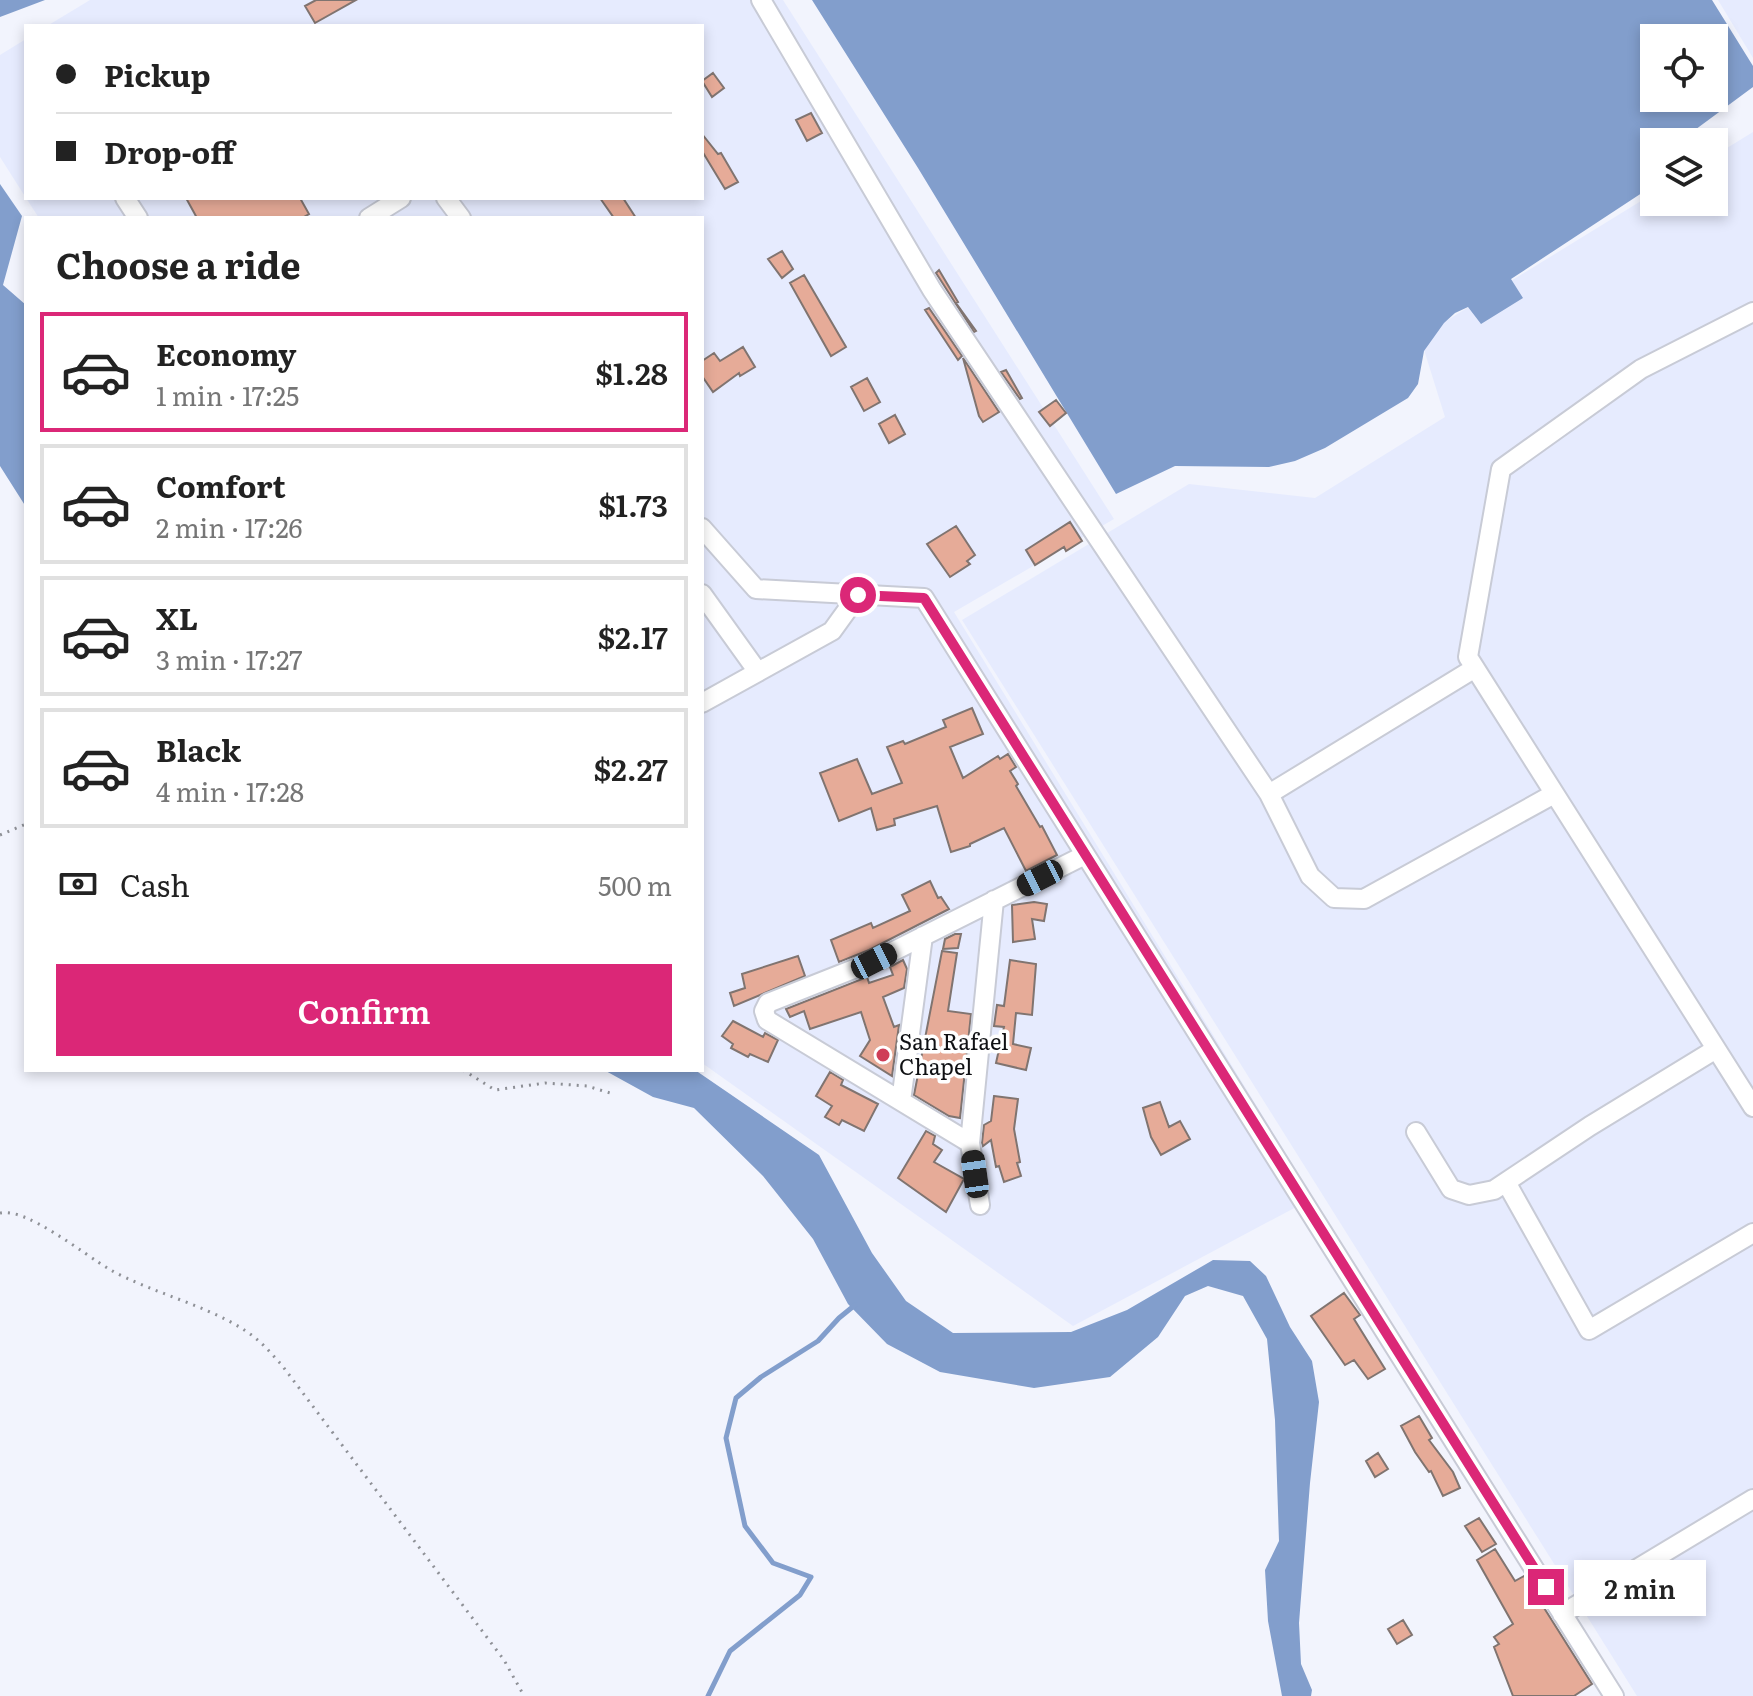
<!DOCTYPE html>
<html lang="en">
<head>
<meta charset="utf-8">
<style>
	:root { --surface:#fff; --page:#f6f6f6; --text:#222; --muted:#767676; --line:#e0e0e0; --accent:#db2777 }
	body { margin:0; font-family:Literata,serif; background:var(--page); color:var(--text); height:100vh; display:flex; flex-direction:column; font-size:30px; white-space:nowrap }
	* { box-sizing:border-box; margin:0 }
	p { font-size:26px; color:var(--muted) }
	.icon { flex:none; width:44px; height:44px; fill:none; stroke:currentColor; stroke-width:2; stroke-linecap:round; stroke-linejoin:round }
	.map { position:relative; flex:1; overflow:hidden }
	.panel { position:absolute; left:24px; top:216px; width:680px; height:856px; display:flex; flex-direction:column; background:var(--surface); border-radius:0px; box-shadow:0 4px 12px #0003 }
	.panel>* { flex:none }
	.hud { position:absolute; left:24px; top:24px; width:680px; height:176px; border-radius:0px; box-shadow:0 4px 12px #0003; display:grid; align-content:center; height:176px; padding:0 32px; background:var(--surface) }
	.controls { position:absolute; left:1640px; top:24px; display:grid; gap:16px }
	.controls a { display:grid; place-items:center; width:88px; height:88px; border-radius:0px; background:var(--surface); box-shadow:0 4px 12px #0003; font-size:40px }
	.end { position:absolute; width:36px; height:36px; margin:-18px; border:10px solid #db2777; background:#fff; box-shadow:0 0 0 4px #fff }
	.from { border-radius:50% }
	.bubble { position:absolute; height:56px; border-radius:0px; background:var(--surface); box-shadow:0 4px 12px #0003; font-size:26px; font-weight:600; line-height:56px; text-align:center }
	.car { position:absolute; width:24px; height:48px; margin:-24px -12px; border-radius:10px; box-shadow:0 0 6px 2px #0007; background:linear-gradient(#222 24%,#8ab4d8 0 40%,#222 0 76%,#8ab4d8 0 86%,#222 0) }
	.hud b { display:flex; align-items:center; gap:28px; height:76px; font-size:30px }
	.hud b+b { border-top:2px solid var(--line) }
	.hud i { width:20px; height:20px; background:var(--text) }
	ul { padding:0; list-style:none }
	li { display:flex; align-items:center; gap:24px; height:120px; margin:0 16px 12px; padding:0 16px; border:4px solid var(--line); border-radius:0px }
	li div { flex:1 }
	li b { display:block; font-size:30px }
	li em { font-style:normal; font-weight:600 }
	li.current { border-color:var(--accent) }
	li>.icon { width:72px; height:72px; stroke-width:1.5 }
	h2 { padding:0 32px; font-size:36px; line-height:96px }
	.pay { display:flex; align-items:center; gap:20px; height:88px; padding:0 32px; font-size:30px }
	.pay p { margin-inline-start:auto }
	.button { display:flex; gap:16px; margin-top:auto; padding:16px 32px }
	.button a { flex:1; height:92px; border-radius:0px; background:var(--accent); color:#fff; font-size:32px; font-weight:600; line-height:92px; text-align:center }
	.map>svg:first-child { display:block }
	.built { fill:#e6ebfe }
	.water { fill:#829ecc; fill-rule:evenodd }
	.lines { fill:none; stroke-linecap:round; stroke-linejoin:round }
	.stream { stroke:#829ecc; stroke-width:5 }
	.building { fill:#e6ab98; stroke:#807470; stroke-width:2 }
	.minor-casing { stroke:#c8cbd6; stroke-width:22 }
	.path { stroke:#8f9197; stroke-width:3; stroke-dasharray:2 6; stroke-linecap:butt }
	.minor { stroke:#fff; stroke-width:18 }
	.route { stroke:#db2777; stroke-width:10 }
	.poi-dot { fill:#cf3e57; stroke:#fff; stroke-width:3 }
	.labels { text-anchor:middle; stroke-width:7; stroke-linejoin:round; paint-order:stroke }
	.poi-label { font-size:22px; fill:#0f1013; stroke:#fff; text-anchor:start }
</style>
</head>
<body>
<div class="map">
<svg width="1753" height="1696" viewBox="0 0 1753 1696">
	<rect width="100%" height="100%" fill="#f2f4fd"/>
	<path class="built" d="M90,0h693l331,519 -160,93 359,586 -240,128 -371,-263v-845h-663l-13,-20h676v-172h-655z
		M1718,0h35v58z
		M26,39v159l-26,-41v-102z
		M1753,132v1564h-116l-675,-1076 227,-136 126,14 130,-81 -25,-80 234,-144v9h60v-46z"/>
	<path class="water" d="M0,0h45l-45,17z
		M812,0h900l41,66v21l-69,51 -18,-8 -13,8 -2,8 3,8v31l-143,94 12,19 -42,26 -13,-17 -13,6 -11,10 -20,28 -6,33 -10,14 -83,50 -30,13 -26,6 -94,-1 -59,28 -198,-326zM1714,38v60h-60v-60z
		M0,184l22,32 -19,69 23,20v202l-26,-41z
		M604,1070h91l124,85 53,98 34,48 47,32 118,-1 56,-22 86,-50 37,1 16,15 24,51 22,34 7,41 -9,81 -11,140 2,41 11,26 -1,6h-29l-14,-75 -3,-51 14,-29 -4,-121 -8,-81 -24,-43 -35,-10 -23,10 -27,41 -48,40 -76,11 -94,-16 -53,-28 -39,-40 -35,-65 -50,-63 -69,-68 -41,-11z"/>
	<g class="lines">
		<path class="stream" d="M708,1696l22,-45 70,-56 11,-18 -38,-14 -28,-37 -19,-88 10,-40 25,-21 57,-36 21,-23 16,-13"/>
	</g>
	<path class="building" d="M316,0h40l-41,23 -10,-17z
		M713,73l11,15 -12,9 -10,-16z
		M811,113l11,20 -15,8 -11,-21z
		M702,134l16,20 3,-1 17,29 -13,7 -23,-38z
		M186,198h114l9,16 -7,4h-105z
		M600,198h23l13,20h-22z
		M782,251l11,18 -11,9 -14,-19z
		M939,270l19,32 -2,1 20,28 -2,1 -38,-59z
		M804,275l42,72 -15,9 -41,-73z
		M929,308l33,48 -4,4 -33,-50z
		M743,347l12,20 -15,9 -1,-3 -26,19 -11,-16v-15l12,-8 6,8z
		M963,358l36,54 -16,10 -4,-6z
		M1006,370l16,28 -2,1 -19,-27z
		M867,378l13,24 -16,9 -13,-24z
		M1056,400l10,13 -16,13 -11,-14z
		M895,415l10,19 -16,9 -10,-19z
		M1070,522l12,19 -16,10 -2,-4 -29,18 -9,-15z
		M956,526l19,29 -8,6 3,3 -20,13 -23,-33z
		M972,708l11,26 -33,13 13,31 35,-22 2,3 8,-5 8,13 -6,4 8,13 -2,2 24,41 2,-1 15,29 -31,16 -22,-43 -34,16v2l-19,6 -14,-46 -43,13 1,6 -18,5 -6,-22 -32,13 -19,-48 37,-14 15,35 30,-11 -15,-36 16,-6 2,3 41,-17 -3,-7z
		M930,881l8,17 3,-1 8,12 -80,41 -30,12 -8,-22 40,-17 2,5 37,-17 -8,-16z
		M1034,902l13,2 -3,17 -12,-2 3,20 -22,3 -1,-37z
		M955,934h6l-3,14 -15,1 2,-10z
		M942,951l15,2 -9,58 23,3 -11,104 -11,-2 -35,-21z
		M798,956l7,20 -71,30 -4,-13 15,-5 -3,-14z
		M903,960l4,9 -3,19 -21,9 11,30 5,-2 -7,51 -32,-20 10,-16 -9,-28 -51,17 -6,-18 -14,6 -4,-8 81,-32 2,6 24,-8 -3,-8z
		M1010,960l26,4 -4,51 -16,-2 -3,31 18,4 -5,22 -30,-7 8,-36 -10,-1 3,-21 7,1z
		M733,1021l30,16 2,-4 13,7 -10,22 -18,-8 -2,3 -17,-9 2,-4 -11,-8z
		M830,1072l13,8 -2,5 37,19 -14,27 -22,-11 -3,5 -14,-8 7,-11 -16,-10z
		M994,1096l24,3 -4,30 6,33 -3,1 4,13 -17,6 -5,-16 -3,1 -5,-27 -8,6 -1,-3 2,-18 7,-4z
		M1160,1102l9,25 11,-6 10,18 -29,16 -10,-18 -8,-29z
		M926,1131l9,5 -2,8 9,6 -8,12 30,17 -18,33 -48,-34z
		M1344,1293l16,22 -6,4 31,50 -17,10 -14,-19 -9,5 -34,-49z
		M1419,1416l13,22 -3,2 24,32 7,16 -17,8 -12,-25 -2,1 -14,-20 -14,-26z
		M1378,1453l10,16 -13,8 -9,-16z
		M1479,1518l17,26 -14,8 -17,-26z
		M1495,1549l20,32 9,-5 68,108 -18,12h-61l-19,-49 5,-3 -5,-7 19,-13 -36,-64z
		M1403,1620l9,15 -15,9 -9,-15z"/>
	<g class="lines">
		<defs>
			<path id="minor" d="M761,0l171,290 337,504 206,-126
				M125,198l13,20
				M446,198l15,20
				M369,218l32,-20
				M1753,312l-112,57 -140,100 -33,188 285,450
				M702,528l54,61 168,9 690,1098
				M702,594l56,78
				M702,703l130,-72 26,-36
				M1269,794l41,82 24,22 30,1 190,-105
				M994,900l-24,243 -203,-123 -3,-9 4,-8 106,-42 211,-106
				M901,1101l22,-165
				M1416,1132l35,57 18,6 25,-5 96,-64 126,-77
				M970,1143l10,62
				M1506,1182l83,148 164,-97
				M1562,1614l191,-115"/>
		</defs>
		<use href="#minor" class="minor-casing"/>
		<path class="path" d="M0,835l26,-11
			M463,1070l32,20 50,-7 42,3 23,7
			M0,1213c26,-6 85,42 109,56 43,25 115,40 151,73 7,6 14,15 21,22l223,296 20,36"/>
		<use href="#minor" class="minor"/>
	</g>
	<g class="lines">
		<path class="route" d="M858,595l66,3 622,989"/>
	</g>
	<circle class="poi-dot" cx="883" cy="1055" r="8"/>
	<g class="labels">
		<g class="poi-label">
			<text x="899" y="1050">San Rafael<tspan x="899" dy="25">Chapel</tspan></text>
		</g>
	</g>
</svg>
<div class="controls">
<a><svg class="icon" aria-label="locate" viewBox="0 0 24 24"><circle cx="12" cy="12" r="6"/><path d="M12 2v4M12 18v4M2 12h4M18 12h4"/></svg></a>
<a><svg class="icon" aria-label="layers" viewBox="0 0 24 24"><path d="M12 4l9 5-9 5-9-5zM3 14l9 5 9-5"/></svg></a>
</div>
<i class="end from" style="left:858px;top:595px"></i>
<i class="end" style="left:1546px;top:1587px"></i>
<div class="bubble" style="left:1574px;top:1560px;width:132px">2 min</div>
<i class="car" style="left:1040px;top:878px;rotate:243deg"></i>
<i class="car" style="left:874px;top:961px;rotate:63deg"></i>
<i class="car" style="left:975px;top:1174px;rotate:352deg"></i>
<div class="hud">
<b><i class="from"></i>Pickup</b>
<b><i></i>Drop-off</b>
</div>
<section class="panel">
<h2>Choose a ride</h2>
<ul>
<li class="current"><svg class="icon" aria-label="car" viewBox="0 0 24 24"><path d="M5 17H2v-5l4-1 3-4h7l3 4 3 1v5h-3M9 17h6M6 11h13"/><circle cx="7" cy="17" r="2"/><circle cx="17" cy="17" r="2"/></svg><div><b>Economy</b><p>1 min · 17:25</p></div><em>$1.28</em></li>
<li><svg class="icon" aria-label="car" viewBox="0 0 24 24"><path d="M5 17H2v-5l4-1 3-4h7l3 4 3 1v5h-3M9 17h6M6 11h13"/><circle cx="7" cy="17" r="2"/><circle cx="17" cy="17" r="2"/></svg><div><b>Comfort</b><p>2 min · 17:26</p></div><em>$1.73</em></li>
<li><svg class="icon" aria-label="car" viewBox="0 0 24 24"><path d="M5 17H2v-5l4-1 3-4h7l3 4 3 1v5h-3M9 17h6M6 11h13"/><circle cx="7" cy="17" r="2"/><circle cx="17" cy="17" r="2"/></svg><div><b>XL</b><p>3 min · 17:27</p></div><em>$2.17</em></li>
<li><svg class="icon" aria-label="car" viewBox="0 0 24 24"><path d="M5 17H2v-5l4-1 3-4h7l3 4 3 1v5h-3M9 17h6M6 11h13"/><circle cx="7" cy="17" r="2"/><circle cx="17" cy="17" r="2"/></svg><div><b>Black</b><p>4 min · 17:28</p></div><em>$2.27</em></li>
</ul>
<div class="pay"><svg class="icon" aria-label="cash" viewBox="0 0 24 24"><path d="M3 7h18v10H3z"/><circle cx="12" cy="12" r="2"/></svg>Cash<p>500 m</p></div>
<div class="button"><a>Confirm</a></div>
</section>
</div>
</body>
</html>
